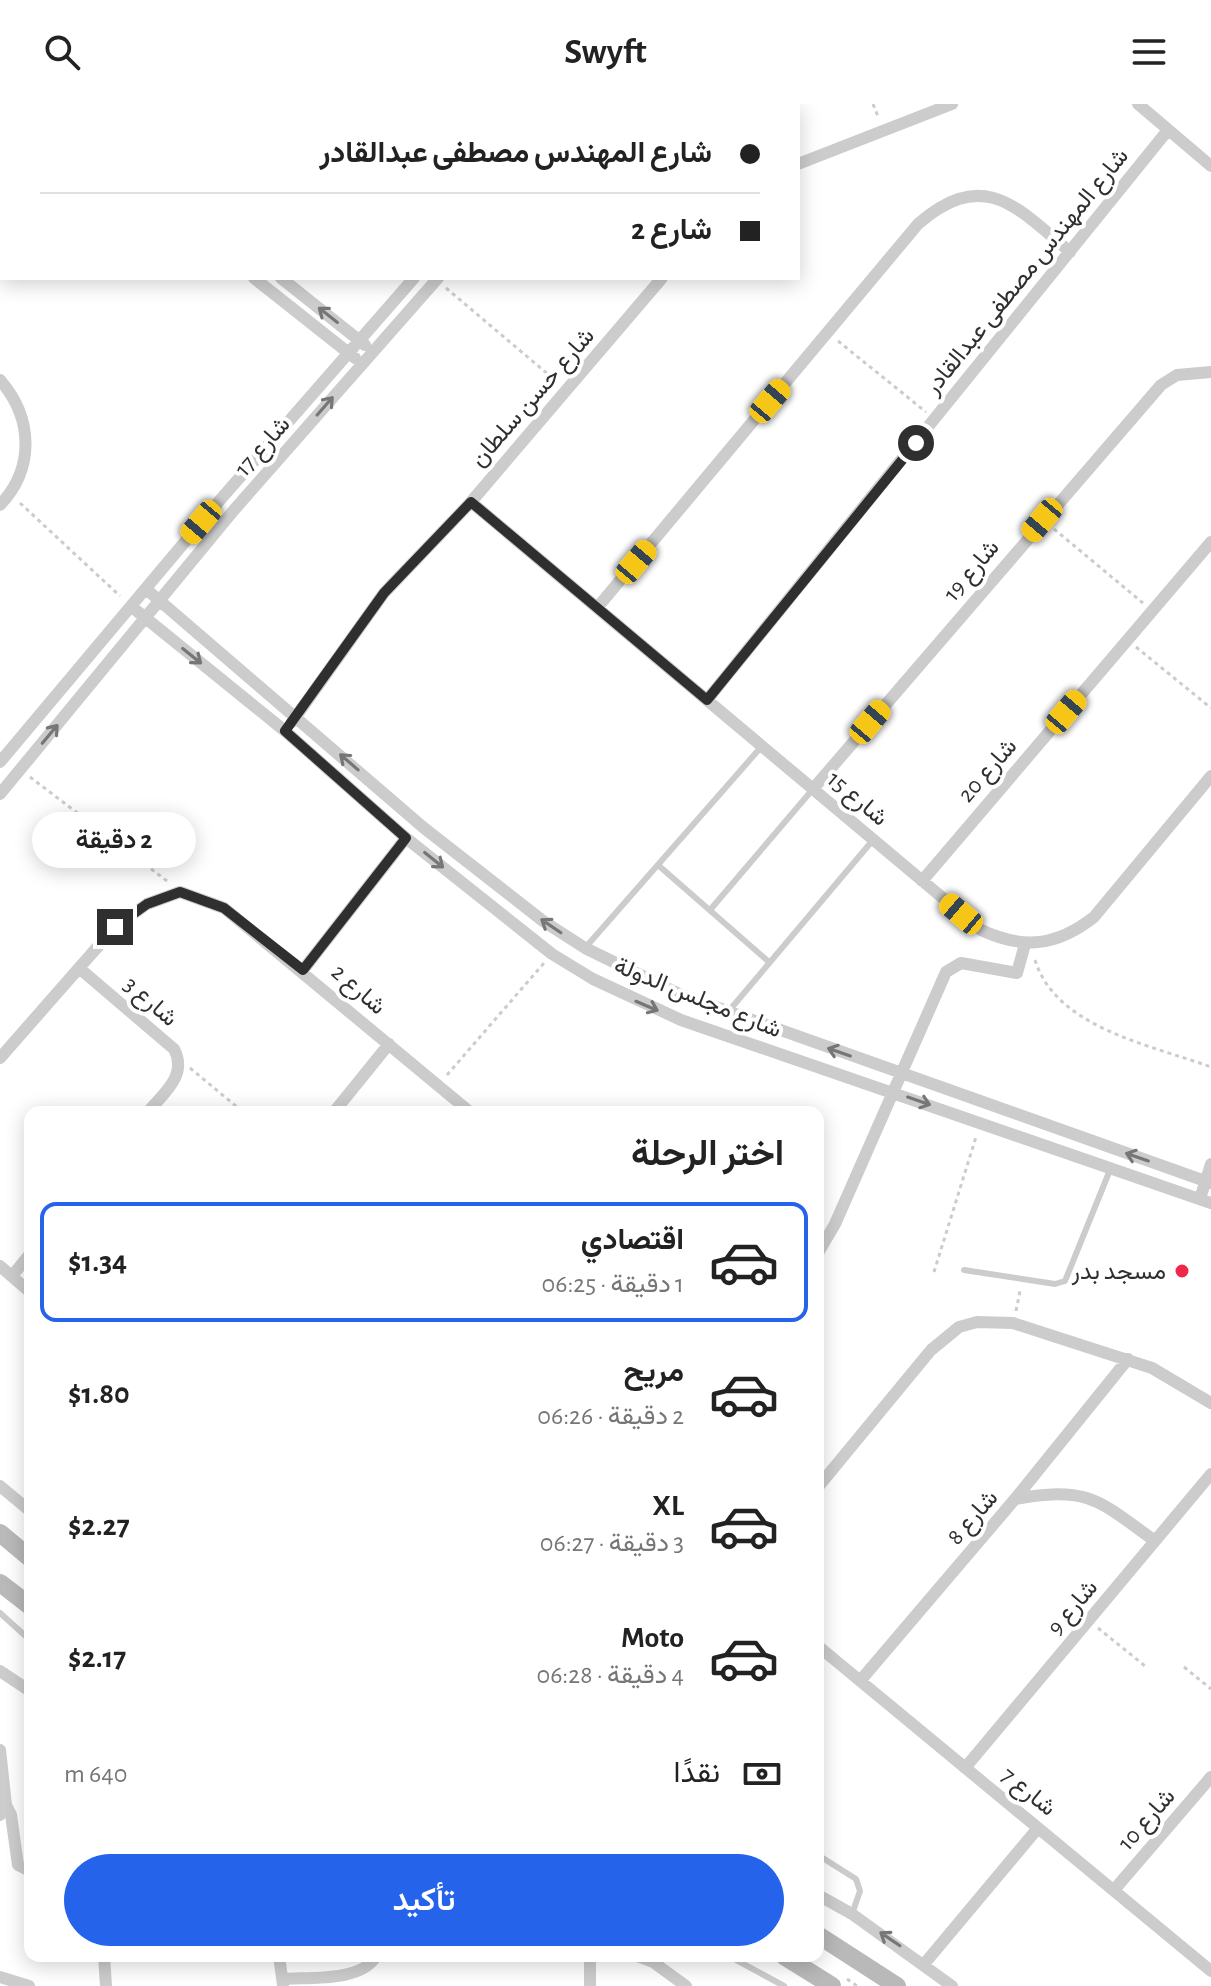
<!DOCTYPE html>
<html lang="ar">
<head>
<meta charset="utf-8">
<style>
	:root { --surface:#fff; --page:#f6f6f6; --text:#222; --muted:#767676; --line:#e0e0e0; --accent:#2563eb }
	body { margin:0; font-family:"Alegreya Sans",Vazirmatn,sans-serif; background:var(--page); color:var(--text); direction:rtl; height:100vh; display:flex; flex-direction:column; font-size:30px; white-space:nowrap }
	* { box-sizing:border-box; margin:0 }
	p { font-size:26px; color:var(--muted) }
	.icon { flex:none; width:44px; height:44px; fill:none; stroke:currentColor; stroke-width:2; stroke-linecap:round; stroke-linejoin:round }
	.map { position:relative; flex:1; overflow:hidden; direction:ltr }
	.side { position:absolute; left:24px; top:1002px; width:800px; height:856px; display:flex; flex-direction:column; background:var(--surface); border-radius:16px; box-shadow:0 4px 20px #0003; direction:rtl }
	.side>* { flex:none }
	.guide { position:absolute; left:0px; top:0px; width:800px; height:176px; box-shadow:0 4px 20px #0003; direction:rtl; display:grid; align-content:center; height:176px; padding:0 40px; background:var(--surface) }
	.end { position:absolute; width:36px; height:36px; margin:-18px; border:10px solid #2f2f2f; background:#fff; box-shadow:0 0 0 4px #fff }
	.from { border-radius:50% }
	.bubble { position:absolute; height:56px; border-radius:28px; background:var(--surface); box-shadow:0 4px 20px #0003; font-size:26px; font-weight:600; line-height:56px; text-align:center; direction:rtl }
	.car { position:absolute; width:24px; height:48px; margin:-24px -12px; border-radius:10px; box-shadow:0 0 6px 2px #0007; background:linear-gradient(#f5c518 24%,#345 0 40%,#f5c518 0 76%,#345 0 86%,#f5c518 0) }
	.guide b { display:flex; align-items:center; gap:28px; height:76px; font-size:30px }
	.guide b+b { border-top:2px solid var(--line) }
	.guide i { width:20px; height:20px; background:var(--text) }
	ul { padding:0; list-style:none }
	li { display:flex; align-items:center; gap:24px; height:120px; margin:0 16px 12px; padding:0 24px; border:4px solid transparent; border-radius:16px }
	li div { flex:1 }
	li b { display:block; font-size:30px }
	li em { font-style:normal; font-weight:600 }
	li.selected { border-color:var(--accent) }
	li>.icon { width:72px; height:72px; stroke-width:1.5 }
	h2 { padding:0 40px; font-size:36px; line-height:96px }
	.pay { display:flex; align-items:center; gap:20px; height:88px; padding:0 40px; font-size:30px }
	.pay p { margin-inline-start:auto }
	.action { display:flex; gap:16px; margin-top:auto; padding:16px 40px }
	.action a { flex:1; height:92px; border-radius:48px; background:var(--accent); color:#fff; font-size:32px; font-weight:600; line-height:92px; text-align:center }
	header { display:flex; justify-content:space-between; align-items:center; height:104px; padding:0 40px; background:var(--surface); font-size:36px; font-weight:600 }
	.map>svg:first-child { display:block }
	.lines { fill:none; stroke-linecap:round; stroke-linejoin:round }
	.path { stroke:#ccc; stroke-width:3; stroke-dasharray:4 4; stroke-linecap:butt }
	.service { stroke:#ccc; stroke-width:6 }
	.minor { stroke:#ccc; stroke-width:12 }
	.secondary { stroke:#b9b9b9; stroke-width:18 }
	.oneway { stroke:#767676 }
	.route { stroke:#2f2f2f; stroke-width:10 }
	.poi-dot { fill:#ef2749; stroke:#fff; stroke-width:3 }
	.labels { text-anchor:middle; stroke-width:8; stroke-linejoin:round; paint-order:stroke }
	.street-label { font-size:24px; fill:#2f2f2f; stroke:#fff }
	.poi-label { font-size:24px; fill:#2f2f2f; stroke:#fff; text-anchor:end }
</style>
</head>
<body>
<header><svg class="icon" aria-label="menu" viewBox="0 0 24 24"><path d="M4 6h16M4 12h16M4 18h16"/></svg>Swyft<svg class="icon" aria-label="search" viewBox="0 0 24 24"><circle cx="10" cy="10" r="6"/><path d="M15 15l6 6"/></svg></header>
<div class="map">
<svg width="1211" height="1882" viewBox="0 0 1211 1882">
	<rect width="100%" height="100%" fill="#fff"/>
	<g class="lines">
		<path class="path" d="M873,0l6,15
			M446,184l110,93
			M838,237l88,71
			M20,399l100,93
			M1054,425l89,74
			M1136,543l75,61
			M30,673l137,104
			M1035,856c21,68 116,85 176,107
			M190,964l53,44
			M447,971l97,-112
			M934,1168l42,-135
			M1016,1207l4,-20
			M1098,1524l47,38
			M1184,1563l27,22
			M847,1875l10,7"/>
		<path class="service" d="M658,761l111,97
			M710,806l103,-121
			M585,844l177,-202
			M728,908l145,-172
			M964,1166l91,14 10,-3 45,-111
			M0,1509l30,27
			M818,1751l38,24 4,12 -8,23
			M729,1852l55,30"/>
		<path class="minor" d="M40,0l3,2
			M76,0l2,2
			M1138,0l73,62
			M225,2l1,-2
			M340,2l2,-2
			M567,2l2,-2
			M596,2l2,-2
			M798,60l154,-60
			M0,136l2,-3
			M254,174l101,80
			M281,174l84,67
			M0,276c33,38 35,88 0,125
			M471,398l510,428c43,20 76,16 113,-13l117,-141
			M146,485l278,239 119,93 42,27 94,46 532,189
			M132,503l153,124 121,107 146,116 41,25 88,41 530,183
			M597,504l321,-384c66,-57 99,-17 152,28
			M707,596l461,-570
			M292,618l92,-129 87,-91 191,-224
			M0,658l220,-262 194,-222
			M813,685l348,-404 16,-10 34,-3
			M0,690l234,-284 204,-232
			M922,777l289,-339
			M79,864l95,81c14,26 -10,44 -26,63
			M303,866l103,-132
			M0,954l115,-131 32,-23 33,-12 44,16 246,204
			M334,1008l55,-68
			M1200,1095l11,-35
			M818,1149l17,-29 111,-252 15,-9 56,10 8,-29
			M0,1162l30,26
			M12,1172l18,-22
			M0,1382l30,25
			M818,1383l113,-137 28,-23 18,-5 36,1 139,45 59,35
			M1015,1395l113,-140
			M818,1542l393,325
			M0,1567l30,20
			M860,1577l155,-182c74,-13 83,1 140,42
			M0,1646l6,55 -6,10
			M965,1664l246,-294
			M6,1701l5,10 7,50 12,6
			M1114,1786l97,-113
			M818,1791l34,19 100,72
			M104,1852l2,30
			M279,1852l4,29
			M590,1852v30
			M637,1852l16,6 33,24
			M925,1859l113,-135
			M0,1873l29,9
			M283,1875c26,-2 79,3 93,-23"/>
		<path class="secondary" d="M0,1429l30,25
			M0,1479l30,23
			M818,1831l79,51
			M784,1852l48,30"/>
	</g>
	<defs><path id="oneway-shaft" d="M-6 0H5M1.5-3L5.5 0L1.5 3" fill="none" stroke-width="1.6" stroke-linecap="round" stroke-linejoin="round" transform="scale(2)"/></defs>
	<g class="oneway">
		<use href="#oneway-shaft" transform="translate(328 211) rotate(-142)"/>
		<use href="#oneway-shaft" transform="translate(325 302) rotate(-49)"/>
		<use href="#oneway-shaft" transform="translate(192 552) rotate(39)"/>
		<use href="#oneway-shaft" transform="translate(50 630) rotate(-50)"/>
		<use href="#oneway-shaft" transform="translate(349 658) rotate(-139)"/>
		<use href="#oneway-shaft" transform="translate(434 756) rotate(39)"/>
		<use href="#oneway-shaft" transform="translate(551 822) rotate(-146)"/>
		<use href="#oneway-shaft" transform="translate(647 902) rotate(23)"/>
		<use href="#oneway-shaft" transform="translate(839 948) rotate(-161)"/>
		<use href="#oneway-shaft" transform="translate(919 997) rotate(19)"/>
		<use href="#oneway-shaft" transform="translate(1137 1053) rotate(-161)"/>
		<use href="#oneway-shaft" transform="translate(890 1835) rotate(-146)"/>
	</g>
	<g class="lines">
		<path class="route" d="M115,823l32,-23 33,-12 44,16 79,62 103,-132 -121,-107 99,-138 87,-91 236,198 209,-257"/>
	</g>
	<circle class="poi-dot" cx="1182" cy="1167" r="8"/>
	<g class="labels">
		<g class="street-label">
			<text transform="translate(1026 167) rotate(-51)" y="8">شارع المهندس مصطفى عبدالقادر</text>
			<text transform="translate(532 293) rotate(-49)" y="8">شارع حسن سلطان</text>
			<text transform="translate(262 342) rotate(-49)" y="8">شارع 17</text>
			<text transform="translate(971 466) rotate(-50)" y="8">شارع 19</text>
			<text transform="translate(987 666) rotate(-49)" y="8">شارع 20</text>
			<text transform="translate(858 694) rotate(40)" y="8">شارع 15</text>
			<text transform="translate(359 885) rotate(41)" y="8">شارع 2</text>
			<text transform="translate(698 893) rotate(22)" y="8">شارع مجلس الدولة</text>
			<text transform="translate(151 897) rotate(41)" y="8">شارع 3</text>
			<text transform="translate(972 1413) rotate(-49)" y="8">شارع 8</text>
			<text transform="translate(1072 1503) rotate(-50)" y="8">شارع 9</text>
			<text transform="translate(1029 1687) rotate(39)" y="8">شارع 7</text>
			<text transform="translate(1146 1715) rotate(-49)" y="8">شارع 10</text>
		</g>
		<g class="poi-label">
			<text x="1166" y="1175">مسجد بدر</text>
		</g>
	</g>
</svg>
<i class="end from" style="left:916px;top:339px"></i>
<i class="end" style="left:115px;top:823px"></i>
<div class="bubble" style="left:32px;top:708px;width:164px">2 دقيقة</div>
<i class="car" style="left:770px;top:297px;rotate:40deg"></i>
<i class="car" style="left:1042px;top:416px;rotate:220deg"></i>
<i class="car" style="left:201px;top:418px;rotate:220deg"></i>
<i class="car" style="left:636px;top:458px;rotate:40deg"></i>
<i class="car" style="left:1066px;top:608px;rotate:40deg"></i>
<i class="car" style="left:870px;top:618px;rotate:40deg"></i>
<i class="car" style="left:961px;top:810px;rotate:310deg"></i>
<div class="guide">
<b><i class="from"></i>شارع المهندس مصطفى عبدالقادر</b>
<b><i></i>شارع 2</b>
</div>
<section class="side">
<h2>اختر الرحلة</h2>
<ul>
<li class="selected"><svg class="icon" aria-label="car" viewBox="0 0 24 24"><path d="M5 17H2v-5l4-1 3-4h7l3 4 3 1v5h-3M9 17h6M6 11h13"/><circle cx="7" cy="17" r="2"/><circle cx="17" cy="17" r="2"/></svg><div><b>اقتصادي</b><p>1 دقيقة · 06:25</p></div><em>$1.34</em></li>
<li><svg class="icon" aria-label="car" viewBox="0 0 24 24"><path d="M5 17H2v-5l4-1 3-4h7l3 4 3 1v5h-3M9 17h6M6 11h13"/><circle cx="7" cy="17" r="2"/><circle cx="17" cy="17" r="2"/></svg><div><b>مريح</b><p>2 دقيقة · 06:26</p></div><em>$1.80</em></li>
<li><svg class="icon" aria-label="car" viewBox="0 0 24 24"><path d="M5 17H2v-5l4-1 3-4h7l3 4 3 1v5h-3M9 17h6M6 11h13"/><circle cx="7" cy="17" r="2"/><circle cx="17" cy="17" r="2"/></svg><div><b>XL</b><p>3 دقيقة · 06:27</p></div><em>$2.27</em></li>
<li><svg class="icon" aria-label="car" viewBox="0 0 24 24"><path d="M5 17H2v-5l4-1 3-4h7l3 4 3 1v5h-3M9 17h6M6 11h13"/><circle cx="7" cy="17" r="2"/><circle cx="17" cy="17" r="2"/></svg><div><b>Moto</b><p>4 دقيقة · 06:28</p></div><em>$2.17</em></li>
</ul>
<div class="pay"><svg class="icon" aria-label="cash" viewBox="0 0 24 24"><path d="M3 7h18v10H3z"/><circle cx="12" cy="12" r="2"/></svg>نقدًا<p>640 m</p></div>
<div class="action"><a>تأكيد</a></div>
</section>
</div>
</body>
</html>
